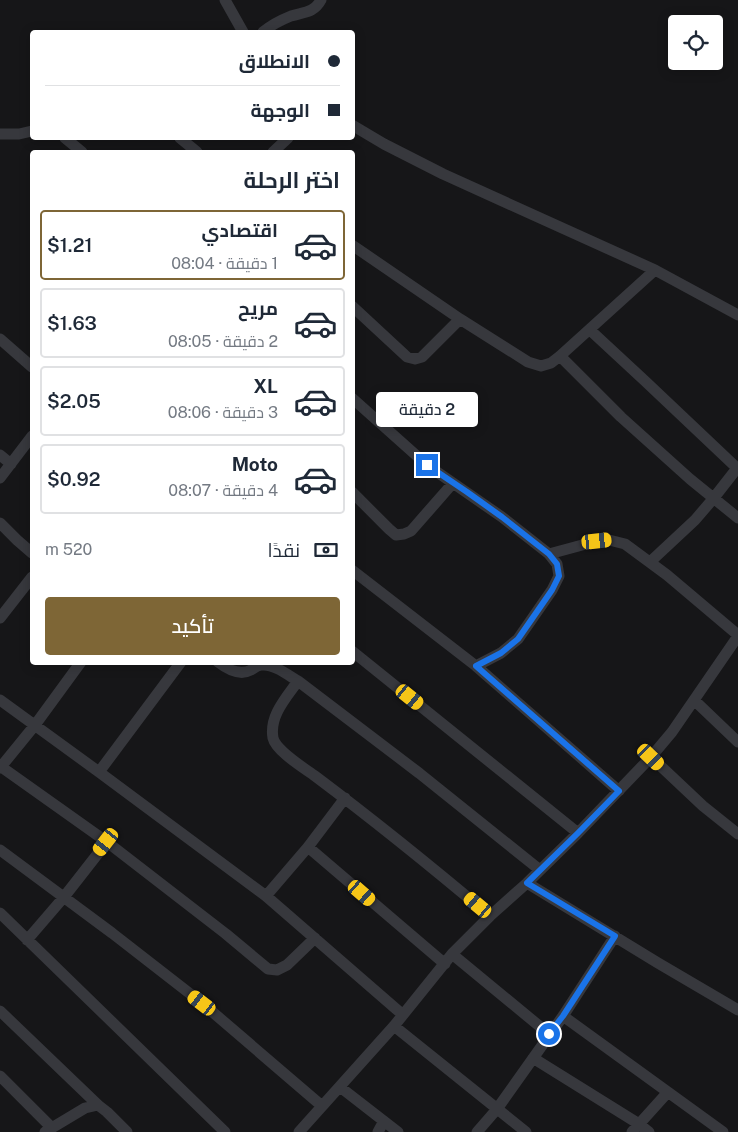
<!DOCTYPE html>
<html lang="ar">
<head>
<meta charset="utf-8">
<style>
	:root { --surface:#fff; --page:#f2f2f3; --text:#1f2937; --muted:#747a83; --line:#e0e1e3; --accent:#7e6636 }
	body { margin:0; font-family:"Public Sans",Cairo,sans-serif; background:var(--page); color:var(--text); direction:rtl; height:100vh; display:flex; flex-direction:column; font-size:19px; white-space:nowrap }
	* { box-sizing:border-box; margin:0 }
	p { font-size:16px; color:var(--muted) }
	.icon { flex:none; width:28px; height:28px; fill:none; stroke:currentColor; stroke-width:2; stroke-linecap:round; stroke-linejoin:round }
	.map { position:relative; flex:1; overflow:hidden; direction:ltr }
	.drawer { position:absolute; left:30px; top:150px; width:325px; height:515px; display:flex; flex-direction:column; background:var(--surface); border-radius:5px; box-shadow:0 2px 12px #0003; direction:rtl }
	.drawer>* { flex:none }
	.top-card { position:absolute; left:30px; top:30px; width:325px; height:110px; border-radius:5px; box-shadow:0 2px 12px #0003; direction:rtl; display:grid; align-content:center; height:110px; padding:0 15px; background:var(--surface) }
	.controls { position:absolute; left:668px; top:15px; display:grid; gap:10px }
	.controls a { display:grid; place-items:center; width:55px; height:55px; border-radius:5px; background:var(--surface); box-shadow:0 2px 12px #0003; font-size:25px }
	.end { position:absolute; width:22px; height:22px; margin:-11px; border:6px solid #1a73e8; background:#fff; box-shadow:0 0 0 2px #fff }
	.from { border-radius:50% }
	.bubble { position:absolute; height:35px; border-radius:5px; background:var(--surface); box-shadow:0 2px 12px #0003; font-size:16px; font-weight:600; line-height:35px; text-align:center; direction:rtl }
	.car { position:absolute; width:15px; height:30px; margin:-15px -8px; border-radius:6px; box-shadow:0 0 4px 1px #0007; background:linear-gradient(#f5c518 24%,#345 0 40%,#f5c518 0 76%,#345 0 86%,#f5c518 0) }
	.top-card b { display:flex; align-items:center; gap:18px; height:48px; font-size:19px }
	.top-card b+b { border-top:1px solid var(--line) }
	.top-card i { width:12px; height:12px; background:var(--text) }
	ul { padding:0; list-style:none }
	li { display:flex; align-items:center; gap:15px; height:70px; margin:0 10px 8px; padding:0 5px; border:2px solid var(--line); border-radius:5px }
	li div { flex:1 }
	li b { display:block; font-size:19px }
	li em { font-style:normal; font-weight:600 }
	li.on { border-color:var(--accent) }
	li>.icon { width:45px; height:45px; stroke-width:1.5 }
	h2 { padding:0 15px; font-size:22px; line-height:60px }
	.pay { display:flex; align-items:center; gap:12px; height:55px; padding:0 15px; font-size:19px }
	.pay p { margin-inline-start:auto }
	.action { display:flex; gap:10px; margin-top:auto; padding:10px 15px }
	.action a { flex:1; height:58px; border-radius:5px; background:var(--accent); color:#fff; font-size:20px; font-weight:600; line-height:58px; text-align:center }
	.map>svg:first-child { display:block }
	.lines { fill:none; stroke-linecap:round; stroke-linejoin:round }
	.minor { stroke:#37383d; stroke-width:11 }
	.route { stroke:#1a73e8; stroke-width:6 }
</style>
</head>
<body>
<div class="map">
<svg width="738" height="1132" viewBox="0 0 738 1132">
	<rect width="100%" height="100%" fill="#161618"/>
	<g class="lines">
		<path class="minor" d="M225,0l18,32
			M263,32c8,-7 18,-12 28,-16 13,-4 23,-3 30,-16
			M352,125l32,19 59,30 212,96 83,45
			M0,134h19l13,-3
			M65,138l17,14
			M180,138l17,14
			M273,152l15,-14
			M352,245l108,74 68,43 13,4 10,-3 9,-7 95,-86
			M352,306l55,51 8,2 7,-2 38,-38
			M590,330l55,51 92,87
			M0,339l32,28
			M560,356l61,61 69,62 48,39
			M352,398l75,67 75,52 47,37 8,10 2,12 -7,14 -34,49 -17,14 -25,13
			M0,455l11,9
			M0,478l32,-42
			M352,492l37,37 7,6 8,-1 7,-3 42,-48
			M0,523l17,17 15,13
			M549,554l48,-13 12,-1 16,4 42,31 71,60
			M650,562l45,-42 18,-21 25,-32
			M352,570l124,96 143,125
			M0,618l32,-41
			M352,651l226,182
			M218,662c9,7 22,14 33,8 3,-2 7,-5 11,-5 12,-1 26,10 36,16l121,92 121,97
			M298,681c-12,17 -29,35 -25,57 3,13 31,30 42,38 60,45 118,92 175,140
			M0,700l99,72 167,124 137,119
			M694,700l44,42
			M651,757l52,49 35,28
			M0,766l107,76 119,92 42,35 9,1 10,-5 28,-27
			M0,768l35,-43 46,-63
			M99,772l82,-110
			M308,847l137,117
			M0,850l112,83 90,70 120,103
			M527,883l131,80 80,47
			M266,896l42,-49 37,-49
			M0,913l225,219
			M27,940l37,-43 43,-55
			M452,954l97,80
			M0,1011l98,94
			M563,1016l160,116
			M394,1026l132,106
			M533,1058l106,66 10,8
			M0,1076l52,52
			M340,1087l58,45
			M45,1132l40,-24 13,-3 9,7 20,20
			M299,1132l95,-106 58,-72 38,-38 37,-33 51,-50 73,-76 21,-25 66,-96
			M378,1132l6,-11
			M477,1132l20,-23 66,-93 52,-80
			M632,1132l36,-40"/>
	</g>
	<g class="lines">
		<path class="route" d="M427,465l40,27 35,25 47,37 8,10 2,12 -7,14 -34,49 -17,14 -25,13 143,125 -41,42 -51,50 88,53 -52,80 -14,18"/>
	</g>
</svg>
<div class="controls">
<a><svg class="icon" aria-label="locate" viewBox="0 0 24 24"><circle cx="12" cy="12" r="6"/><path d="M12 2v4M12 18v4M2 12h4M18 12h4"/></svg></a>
</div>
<i class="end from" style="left:549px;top:1034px"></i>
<i class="end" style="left:427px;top:465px"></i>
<div class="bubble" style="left:376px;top:392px;width:102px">2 دقيقة</div>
<i class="car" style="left:597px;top:541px;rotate:84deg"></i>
<i class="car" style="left:410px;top:697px;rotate:129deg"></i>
<i class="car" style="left:651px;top:757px;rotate:134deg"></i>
<i class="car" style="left:106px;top:842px;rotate:218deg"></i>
<i class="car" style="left:362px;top:893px;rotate:131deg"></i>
<i class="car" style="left:478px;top:905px;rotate:310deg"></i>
<i class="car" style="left:202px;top:1003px;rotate:307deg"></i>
<div class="top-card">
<b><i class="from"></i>الانطلاق</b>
<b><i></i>الوجهة</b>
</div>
<section class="drawer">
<h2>اختر الرحلة</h2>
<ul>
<li class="on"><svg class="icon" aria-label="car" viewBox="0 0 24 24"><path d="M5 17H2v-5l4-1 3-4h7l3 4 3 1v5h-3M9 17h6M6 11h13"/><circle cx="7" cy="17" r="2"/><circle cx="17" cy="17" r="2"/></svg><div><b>اقتصادي</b><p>1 دقيقة · 08:04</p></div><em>$1.21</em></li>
<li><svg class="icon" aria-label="car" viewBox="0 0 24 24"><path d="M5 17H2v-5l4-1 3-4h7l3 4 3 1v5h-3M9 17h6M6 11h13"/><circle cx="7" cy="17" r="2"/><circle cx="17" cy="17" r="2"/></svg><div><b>مريح</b><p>2 دقيقة · 08:05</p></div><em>$1.63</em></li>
<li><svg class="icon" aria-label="car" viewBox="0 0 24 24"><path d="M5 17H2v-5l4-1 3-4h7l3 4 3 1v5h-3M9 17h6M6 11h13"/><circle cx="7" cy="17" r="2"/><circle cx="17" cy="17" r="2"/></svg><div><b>XL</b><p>3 دقيقة · 08:06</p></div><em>$2.05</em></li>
<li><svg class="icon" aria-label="car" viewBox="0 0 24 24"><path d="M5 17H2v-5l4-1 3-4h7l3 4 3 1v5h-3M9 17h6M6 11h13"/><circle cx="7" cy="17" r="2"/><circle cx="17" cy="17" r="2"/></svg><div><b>Moto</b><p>4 دقيقة · 08:07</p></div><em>$0.92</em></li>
</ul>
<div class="pay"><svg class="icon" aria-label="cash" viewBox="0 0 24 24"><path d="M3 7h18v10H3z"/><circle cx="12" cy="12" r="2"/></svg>نقدًا<p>520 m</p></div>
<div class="action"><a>تأكيد</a></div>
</section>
</div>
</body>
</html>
